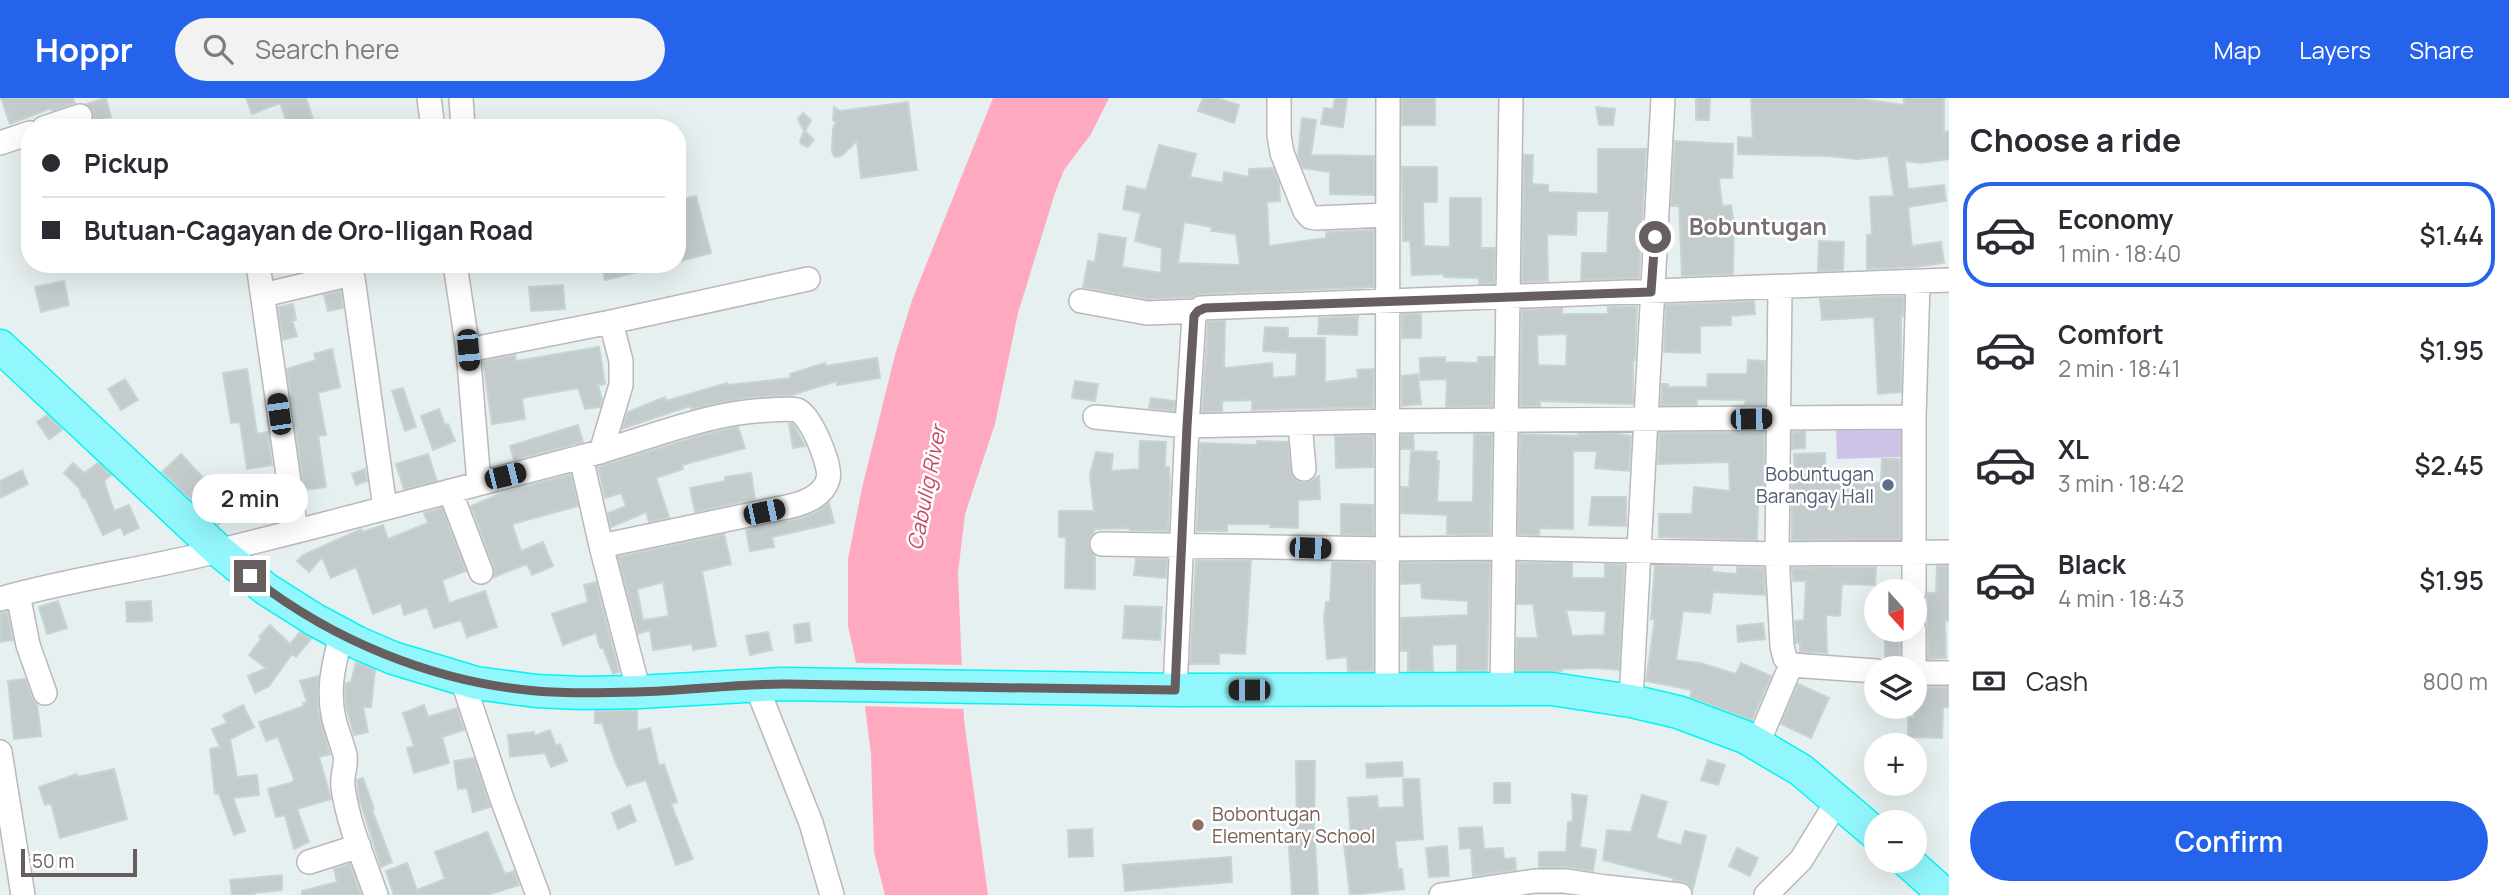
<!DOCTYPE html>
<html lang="en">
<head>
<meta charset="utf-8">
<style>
	:root { --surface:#fff; --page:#f2f2f3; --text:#2b2b33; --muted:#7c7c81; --line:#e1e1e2; --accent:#2563eb }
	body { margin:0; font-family:Manrope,sans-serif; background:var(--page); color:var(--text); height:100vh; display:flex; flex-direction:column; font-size:26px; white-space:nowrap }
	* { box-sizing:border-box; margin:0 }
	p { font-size:23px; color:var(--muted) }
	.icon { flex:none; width:38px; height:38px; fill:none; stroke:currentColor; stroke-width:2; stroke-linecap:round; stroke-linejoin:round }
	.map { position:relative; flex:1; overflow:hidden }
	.details { display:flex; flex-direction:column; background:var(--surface); width:560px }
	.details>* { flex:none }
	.hud { position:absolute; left:21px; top:21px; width:665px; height:154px; border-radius:28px; box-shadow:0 7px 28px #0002; display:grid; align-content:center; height:154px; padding:0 21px; background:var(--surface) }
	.needle { width:46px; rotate:159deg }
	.fabs { position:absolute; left:1864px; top:481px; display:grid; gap:14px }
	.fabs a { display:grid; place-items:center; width:63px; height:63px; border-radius:50%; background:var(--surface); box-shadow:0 7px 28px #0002; font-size:35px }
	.scale { position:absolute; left:21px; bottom:18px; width:116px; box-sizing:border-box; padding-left:7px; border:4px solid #675e60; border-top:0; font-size:19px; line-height:24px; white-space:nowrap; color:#675e60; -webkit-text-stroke:5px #fff; paint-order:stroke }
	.end { position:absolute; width:32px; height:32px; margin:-16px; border:9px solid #675e60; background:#fff; box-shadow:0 0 0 4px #fff }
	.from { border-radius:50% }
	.bubble { position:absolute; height:49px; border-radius:24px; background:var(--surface); box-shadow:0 7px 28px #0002; font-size:23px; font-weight:600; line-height:49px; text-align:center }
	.car { position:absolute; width:21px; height:42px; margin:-21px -10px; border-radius:9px; box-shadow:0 0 5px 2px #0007; background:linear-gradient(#222 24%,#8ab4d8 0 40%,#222 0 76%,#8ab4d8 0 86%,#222 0) }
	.hud b { display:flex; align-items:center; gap:24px; height:66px; font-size:26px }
	.hud b+b { border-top:2px solid var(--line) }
	.hud i { width:18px; height:18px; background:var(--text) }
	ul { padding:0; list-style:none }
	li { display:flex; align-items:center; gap:21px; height:105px; margin:0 14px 10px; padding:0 7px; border:4px solid transparent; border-radius:28px }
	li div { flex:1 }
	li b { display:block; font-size:26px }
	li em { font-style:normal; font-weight:600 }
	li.current { border-color:var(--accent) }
	li>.icon { width:63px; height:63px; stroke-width:1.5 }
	h2 { padding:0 21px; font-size:32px; line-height:84px }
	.pay { display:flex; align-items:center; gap:18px; height:77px; padding:0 21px; font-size:26px }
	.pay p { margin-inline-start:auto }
	.button { display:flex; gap:14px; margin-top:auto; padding:14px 21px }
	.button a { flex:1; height:80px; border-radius:42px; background:var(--accent); color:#fff; font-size:28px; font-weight:600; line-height:80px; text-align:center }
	header { display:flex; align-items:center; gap:42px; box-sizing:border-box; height:98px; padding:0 35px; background:var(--accent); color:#fff }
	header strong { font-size:33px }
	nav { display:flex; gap:38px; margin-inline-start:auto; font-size:24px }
	.search { width:490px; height:63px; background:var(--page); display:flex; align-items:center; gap:18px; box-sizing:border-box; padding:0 24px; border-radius:38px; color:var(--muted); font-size:26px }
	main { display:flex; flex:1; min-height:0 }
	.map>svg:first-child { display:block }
	.green { fill:#cfc4e7 }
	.water { fill:#fea9bf }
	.pier { fill:#e7f0f0 }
	.building { fill:#c3cbcc; stroke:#c5d5d5; stroke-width:2; fill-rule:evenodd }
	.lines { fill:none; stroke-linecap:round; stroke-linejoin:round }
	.minor-casing { stroke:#bdb7b7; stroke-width:26 }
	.highway-casing { stroke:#02f5f2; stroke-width:35 }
	.minor { stroke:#fff; stroke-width:23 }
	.highway { stroke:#92f7fc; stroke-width:32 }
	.route { stroke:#675e60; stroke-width:9 }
	.service-dot { fill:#5c6f8a; stroke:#fff; stroke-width:2.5 }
	.education-dot { fill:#8d6e63; stroke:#fff; stroke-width:2.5 }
	.labels { text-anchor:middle; stroke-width:5; stroke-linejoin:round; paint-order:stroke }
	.service-label { font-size:19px; fill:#4e5e75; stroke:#fff; text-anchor:end }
	.education-label { font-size:19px; fill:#785e54; stroke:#fff; text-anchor:start }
	.water-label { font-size:21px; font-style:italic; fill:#c34a60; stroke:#fff }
	.quarter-label { font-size:23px; font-weight:bold; fill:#796f71; stroke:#fff }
</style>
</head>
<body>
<header>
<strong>Hoppr</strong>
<div class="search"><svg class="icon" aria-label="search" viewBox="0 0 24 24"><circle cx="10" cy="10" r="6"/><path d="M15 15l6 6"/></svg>Search here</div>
<nav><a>Map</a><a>Layers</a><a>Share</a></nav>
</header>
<main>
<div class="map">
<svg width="1949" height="797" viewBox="0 0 1949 797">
	<rect width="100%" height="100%" fill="#e7f0f0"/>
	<path class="green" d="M1901,328v31l-64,2 -1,-31z"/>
	<path class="water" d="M993,0h116l-18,36 -27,36 -9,23 -37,120 -23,111 -30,90 -7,59 6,147 24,175h-103l-11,-43 -3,-98 -7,-55 -16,-73v-67l14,-71 33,-133 17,-55z"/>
	<path class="pier" d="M853,565l113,2 1,44 -105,-3z"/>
	<path class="building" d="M1,0h72l2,5 -23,8 -1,-3 -41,16z
		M106,0l5,19 -19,4 1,-10 -7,-7z
		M246,0h60l10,30h-27l-9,-25 -28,11z
		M1203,0h14l22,7 -5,18 -36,-12z
		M1335,0h12l-4,29 -22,-3 3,-16 9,1z
		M1402,0h33v27h-33z
		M1696,0h14l-1,22h-13z
		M1751,0h103l50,7v-7h40v34l5,-1v28l-28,4 -16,-2 3,28 36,-4 2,16 -38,6 4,39 29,-4 3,21 -29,4 -48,2v-34h5l-2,-38 24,-1 -6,-40 -31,3 -29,-3 -90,-2v-17l15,1z
		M908,4l9,68 -56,8 -4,-37 -16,15 -6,1 -3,-5 1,-23 3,-7 -3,-2 1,-13 6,4z
		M1596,9l19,2 -2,16h-14z
		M803,15l8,7 -6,11 9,9 -6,7 -7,-3 -1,-3 4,-10 -6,-12z
		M1302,20l14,2 -5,35 63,1v39l-44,-1v-22l-27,-4 -5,-12z
		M1675,43l58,3 -1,34h-13l3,28 9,-1 3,18 -1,51 -51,2 -3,-70h-8z
		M1159,47l37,9 -6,23 33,6 1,-11 25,5v-8l24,-1 6,15 1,18 -13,1 2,44 57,-8v-6l48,-2v57l-174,7 -8,3 -44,2 -65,-12 5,-26 7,1 4,-28 27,4 -4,29 39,6 1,-25 -27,-7 6,-28 -18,-4 4,-23 19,4zM1184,124l28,5 -1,4 25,3 4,31 -62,-2z
		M1598,51h48l-7,129 -58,2 1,-27h25l2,-42h-32l-1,24 -29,-1 1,47 -26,1 2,-127h9l-1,29 16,1v7l50,2z
		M1402,69h35v35h-14l1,44 26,1v-49h31v50h14l-1,35 -15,1v-6l-35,-1v-3l-32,1 -2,-34h-7z
		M696,98l15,57 -34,9v-62z
		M1819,143l25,1 -1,28 -25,1z
		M601,166h49v5l-45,11z
		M64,183l5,24 -28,7 -6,-25z
		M563,187l2,24 -34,2 -2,-24z
		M341,193l2,17 -15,3 -4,-16z
		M1904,198l-1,20h-2v76l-23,2 -4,-77 -52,3 -2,-21z
		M1754,203l1,13 -24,2v9l-31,1v27l-36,-1 2,-47z
		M293,206l3,16h-4l5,16 -14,4 -5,-33z
		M1637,208l-2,54h-2v44l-93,-3v5h-20l2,-96 40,-2v6h46v-7zM1567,236l-1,32 -28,-1 -1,-30z
		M1402,216h19v24h-19z
		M1358,218l-1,19 -39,-1 1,-16z
		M1225,223l-1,47 48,-5 1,15 23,-2 1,-23 -34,-2 2,-24 23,1v10h37v44l33,-4 -1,-8 17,-1 -1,38 -121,3v-10l-30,1v10l-20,1 6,-90z
		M599,249l6,37 -7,1 4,14 -2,8 -15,2 -7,-21 -56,10 3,21 -33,5 -9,-63 32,-6 1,6z
		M332,251l8,38 -22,6 8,42 -8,1 8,51 -22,3 -17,-121 29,-9 -2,-6z
		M1445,259v5l33,1v-6h15l-1,49 -46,1 1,-28 -27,1v-22z
		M877,260l3,20 -43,7v-4l-45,14 -48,3 -53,11 -1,-3 -68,23 6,-17 37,-15 1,4 61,-18 1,2 63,-7 -1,-4 35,-11 1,3z
		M1748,262l17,1v43h-20l1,-4 -49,-1v6h-36l1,-21h6v3h39l1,-13h39z
		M247,271l10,65 11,-2 4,33 -25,4 -7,-47 -9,1 -8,-50z
		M1418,276l3,30 -19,2v-30z
		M125,281l13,21 -17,10 -13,-21z
		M1075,283l23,3 -3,17 -23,-3z
		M403,290l13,39 -11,4 -13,-40z
		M1151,300l24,3 -1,10 -25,-3z
		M439,311l6,16 3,-1 7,17 -22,9 -12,-34z
		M47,317l15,15 -13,9 -12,-17z
		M792,325l4,6 9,17 -12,2 -4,-24z
		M578,327l5,17 -69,18 -4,-14z
		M738,329l7,21 -63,17 1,4 -27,9 13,39 -20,5 -3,-10 -35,15 -3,-14 18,-7 -5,-13 -16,5 -7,-31 104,-32z
		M1764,334v73h-6l-1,35 -98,-3v-23h33l2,-27 36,4 -1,-29 -71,2 1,-31z
		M1792,334h13v16l-13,1z
		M1614,335l17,3 -2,35 -34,-3 2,-17h-24v78l-33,-1 -1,7 -21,-1 2,-100 58,2v-2z
		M1474,336h18l-2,100h-43v-19l-46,-2v-26h8l2,-36 26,1 -1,9h3l-2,41h36z
		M1373,337v32l-37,1 -1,-32z
		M1401,337h12l1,14h-13z
		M1140,343l26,1 -1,25h4l1,17 -2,47 -38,-1v-2l-35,1 -7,15 7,13v32l-30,-1 1,-51h-7v-26h35l-4,-36 6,-23 17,2 -2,17 28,-2z
		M1257,343l31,1 4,34 6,5 7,2 14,-7 1,23 -22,1v28l-28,-1v-3h-43v7h-30l3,-88 57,2z
		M1825,355l1,30 55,-1 1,-23h18v80l-108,1v-58h3l-1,-28z
		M181,356l41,44 38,-12 -7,7 23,-5 3,24 -17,3 -1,-5 -19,6 -3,-10 -21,19 -56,-53z
		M428,356l9,27 -33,8 -8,-25z
		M73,365l11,10 14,-10 13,12 -7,6 10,30 15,-6 10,23 -15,7 -3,-8 -18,8 -18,-38 -2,1 -4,-10 -15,-15z
		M365,371l2,12 -11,4 -4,-11z
		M22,372l6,14 -28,14v-17z
		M751,375l4,26 -60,13 -5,-24 35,-7v-4z
		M571,376l7,32 -66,18 9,27 22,-9 10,24 -21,9 -5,-11 -33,13v-10l-23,-61 36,-15z
		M1592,399h34v29l-37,-1z
		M829,405l5,20 -62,14 2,10 -24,4 -4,-21 55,-12 14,-5z
		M1341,406l32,1v30l-32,-1z
		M442,410l24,63 -24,9 7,23 36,-12 12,36 -30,10 -6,-17 -27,8 -7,-21 -23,8 -3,-12 -28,11 -17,-47 -25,11 -9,-21 -13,15 -12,-11 6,-6 58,-26 1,3 21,-7 5,14 40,-16 -4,-10z
		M724,436l7,30 -29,7 14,75 -23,4 -1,-6 -39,6 -3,-20 -12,4 -20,-77zM663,484l6,34 -26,4 -6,-31z
		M1136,461h31l-1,19 -32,-3z
		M1196,462l55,1 -6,93 -26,-1v11h-29z
		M1332,464l41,1v108h-25l-1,-14 -20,2 -3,-41 2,-16h4z
		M1490,464l-3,109h-30v-27l-25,1 1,26h-25v-20h-7v-33l67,-3v-14l-46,-3 -1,-15 -20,1v-21z
		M1518,465h54v15h33v-14l19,1 -5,105 -23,-2 -34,1v2h-46l1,-33h21l-5,-34h-16zM1566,512l40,1 -2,24 -32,1z
		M1655,467l57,2v5l25,2v-7l27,1 1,27 -52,-3 -3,21 -27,-2 -7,49 24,3 36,11 5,-11 30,13 -19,44 -62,-23 2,-7 -46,-9 9,-62h-4z
		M1937,468h12v55h-4l1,37 -18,1 -1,-61 1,-5h8z
		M1876,469l-1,18 -33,-1 -2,32 -14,-1 1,38 -27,-1v-9h-4l-1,-22 9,-1 2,-39h-13l-1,-13z
		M596,484l23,90 -6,2 -10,-26h-3l-4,-15 -33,12 -11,-31 36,-12 -4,-17z
		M58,503l9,27 -20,6 -8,-27z
		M151,503l1,20 -25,1 -1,-20z
		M1125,508l37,1 -2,33 -37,-2z
		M7,514l6,28 -13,2v-29z
		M809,525l2,18 -15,2 -2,-18z
		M1763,525l2,16 -27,3 -1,-16z
		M270,527l20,19 10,-12 11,7 -15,18 -4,-3 -23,32 -14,7 -7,-17 18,-8 -17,-13 12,-16 -2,-2z
		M1885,532h15v27l-15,1z
		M768,534l4,18 -22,5 -4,-19z
		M356,564l19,8 -4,37h-8l5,25 -14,3 -8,-29 -1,-18 1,-5 5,-1z
		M318,578v34l12,44 -11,3 12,42 -34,10 12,33 -15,7 -9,-34 -9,2 -8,-28 25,-7 1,-3 -16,-42 -12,4 -7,-19 45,-16 -1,-3 4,-1 -7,-21z
		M25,581l7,19 5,6 4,32 -27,3 -6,-58z
		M1798,586l31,14 -18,40 -30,-14z
		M1914,589h35v20h-6l-1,31 -34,-1v-20h6z
		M243,607l11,22 -24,12 7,38 20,-2 2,20 -26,3 12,33 -11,4 -15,-41h-4l-5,-45 10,-2 -8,-18 15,-6 -4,-8z
		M424,607l4,12 29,-9 7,22 -22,7 7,26 -35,10 -7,-25 7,-2 -11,-33z
		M637,612v21l13,-3 9,38 5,-2 13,38 -6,2 22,55 -17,6 -30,-85 -19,6 -12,-25 -13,-38h-7v-12z
		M550,632l6,16 4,-2 7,17 -16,6 -6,-14 -35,4 -2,-22 26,-3v4z
		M474,660l16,49 -17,5 -6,-24 -9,1 -4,-28z
		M1708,662l17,5 -7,20 -17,-5z
		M1296,663h19l-1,65 4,69h-26l-4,-62 9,-1z
		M1402,664l1,14 -36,2 -1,-14z
		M114,671l13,50 -67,19 -9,-35 -6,2 -6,-18 38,-13 1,3z
		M363,680l11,31 -2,1 20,52 -11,5 -22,-69 -2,-18z
		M1403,681h16l4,60 -28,2 3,28h4l2,20 -54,6 -7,-59h8l-3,-38 29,-2 1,12 26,-1z
		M1494,685h16v20h-16z
		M1572,696l15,2 -7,51 16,3 -3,21 -28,-4h-26v-15h27l2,-30 5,-1z
		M1642,697l25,7 -11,36 25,7 4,-14 21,5 -13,53 -5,-6 -15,-3v-2l-70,-18 4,-30 24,2z
		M630,707l6,16 -18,8 -6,-16z
		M1482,729l2,22 19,-1 1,11 11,-1 1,12 -43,6 -2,-28 -11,1 -1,-21z
		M1092,731l1,27 -24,1 -1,-27z
		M487,734l18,42 9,-3 5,14 -32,10h-93l-8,-24 21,-8 10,27 28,-11 -10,-27z
		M1447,748l2,30 -20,1 -3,-29z
		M1737,750l21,10 -8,18 -21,-10z
		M1231,759l1,25 -107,9 -2,-26z
		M350,766l11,31h-59v-4l35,-9 -3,-13z
		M282,777v15l-28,3 1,2h-23l-2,-15z"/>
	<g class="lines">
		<defs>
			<path id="minor" d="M429,0l4,30
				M461,0l2,30
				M1279,1v36l3,18 23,58 5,6 7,1 69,-3
				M44,30l36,-12
				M0,45l30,-10
				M258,166l38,267
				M455,166l13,86 11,133
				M1780,189l-3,267 5,92 3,12 6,7 85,6
				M263,197l84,-20 6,3 32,230
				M1081,203l66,12 51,-2
				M468,252l143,-28 197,-43
				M1095,319l92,9 201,-5 526,-4
				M1300,325l4,46
				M601,354l20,-67v-24l-10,-39
				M581,359l20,89 38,146
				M450,393l31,81
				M1102,446l284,5 120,-1 271,6 172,-2
				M1914,494v-175l4,-135
				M18,496l10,51 17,48
				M0,501c73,-21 149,-30 222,-49 120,-30 240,-61 359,-93 62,-16 125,-45 189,-47 9,0 19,-2 27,0 13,4 35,56 31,69 -4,16 -23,24 -37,27l-190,40
				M1914,532v38
				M341,537c-7,29 -14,54 -7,84 3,12 8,24 11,36 2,12 -4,21 -2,32 5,37 21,73 33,108
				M1914,575h35
				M462,581l40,120 36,96
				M756,587l55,138 21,72
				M1175,592l12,-264 7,-110 7,-8 748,-28
				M1387,592l1,-592
				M1502,592l9,-592
				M1631,603l32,-603
				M1758,645l33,-78
				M0,654l23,143
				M309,764l50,-16
				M1441,797l94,-14h30l41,6
				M1604,797l2,-8 74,8
				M1766,797l35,-35 37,-60"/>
			<path id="highway" d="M0,248l219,205 47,38 49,31 43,23 35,15 83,25 60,8 46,2 57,-1 142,-8 394,6 377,-1 79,12 47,11 67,25 56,33 75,64
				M1907,763l38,34"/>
		</defs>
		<use href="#minor" class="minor-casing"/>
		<use href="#highway" class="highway-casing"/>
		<use href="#minor" class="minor"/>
		<use href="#highway" class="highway"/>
	</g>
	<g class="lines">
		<path class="route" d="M250,478c81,64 183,106 286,115 33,3 67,2 100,1 49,-1 99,-8 148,-8 130,2 261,5 391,6l12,-264 7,-110 4,-5 7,-3 446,-16 4,-55"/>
	</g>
	<circle class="service-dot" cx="1888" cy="387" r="7"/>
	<circle class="education-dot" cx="1198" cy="727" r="7"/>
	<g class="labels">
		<g class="service-label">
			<text x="1874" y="383">Bobuntugan<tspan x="1874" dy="22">Barangay Hall</tspan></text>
		</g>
		<g class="education-label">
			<text x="1212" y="723">Bobontugan<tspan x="1212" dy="22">Elementary School</tspan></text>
		</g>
		<g class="water-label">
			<text transform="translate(927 390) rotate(-79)" y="7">Cabulig River</text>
		</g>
		<g class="quarter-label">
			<text x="1758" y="137">Bobuntugan</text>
		</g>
	</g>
</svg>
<div class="fabs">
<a><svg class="needle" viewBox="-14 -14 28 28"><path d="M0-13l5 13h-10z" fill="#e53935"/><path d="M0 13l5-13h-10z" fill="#7c7c81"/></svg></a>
<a><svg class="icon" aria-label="layers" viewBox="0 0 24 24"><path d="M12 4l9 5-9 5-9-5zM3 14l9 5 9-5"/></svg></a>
<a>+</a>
<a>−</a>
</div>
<div class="scale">50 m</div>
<i class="end from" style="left:1655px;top:139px"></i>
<i class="end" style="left:250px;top:478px"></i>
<div class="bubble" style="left:192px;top:376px;width:116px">2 min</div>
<i class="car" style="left:468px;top:252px;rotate:175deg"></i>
<i class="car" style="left:279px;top:316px;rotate:352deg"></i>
<i class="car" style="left:1751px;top:321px;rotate:89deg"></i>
<i class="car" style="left:505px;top:378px;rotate:76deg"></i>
<i class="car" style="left:764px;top:414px;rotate:78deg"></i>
<i class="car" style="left:1310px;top:450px;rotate:92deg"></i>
<i class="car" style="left:1249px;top:592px;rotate:270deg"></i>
<div class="hud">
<b><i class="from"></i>Pickup</b>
<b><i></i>Butuan-Cagayan de Oro-Iligan Road</b>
</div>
</div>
<section class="details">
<h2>Choose a ride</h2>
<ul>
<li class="current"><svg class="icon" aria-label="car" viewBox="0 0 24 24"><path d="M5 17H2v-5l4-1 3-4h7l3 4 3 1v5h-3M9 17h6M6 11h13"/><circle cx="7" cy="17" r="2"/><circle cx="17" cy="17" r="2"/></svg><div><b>Economy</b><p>1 min · 18:40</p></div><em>$1.44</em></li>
<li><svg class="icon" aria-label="car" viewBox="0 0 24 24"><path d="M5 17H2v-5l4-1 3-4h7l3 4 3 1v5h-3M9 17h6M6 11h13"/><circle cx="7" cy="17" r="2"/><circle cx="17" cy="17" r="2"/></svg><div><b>Comfort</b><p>2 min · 18:41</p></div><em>$1.95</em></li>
<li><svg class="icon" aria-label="car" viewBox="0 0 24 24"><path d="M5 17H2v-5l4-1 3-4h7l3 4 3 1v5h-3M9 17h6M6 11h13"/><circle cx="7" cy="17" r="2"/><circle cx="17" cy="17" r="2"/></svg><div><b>XL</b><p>3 min · 18:42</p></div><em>$2.45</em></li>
<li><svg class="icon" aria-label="car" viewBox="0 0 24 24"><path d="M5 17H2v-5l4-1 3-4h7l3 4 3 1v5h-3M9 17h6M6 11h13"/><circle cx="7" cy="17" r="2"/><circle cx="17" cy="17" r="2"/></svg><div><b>Black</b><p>4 min · 18:43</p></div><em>$1.95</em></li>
</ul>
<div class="pay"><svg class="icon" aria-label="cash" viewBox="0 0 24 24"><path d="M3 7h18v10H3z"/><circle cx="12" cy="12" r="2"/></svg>Cash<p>800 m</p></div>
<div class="button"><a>Confirm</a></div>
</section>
</main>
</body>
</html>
